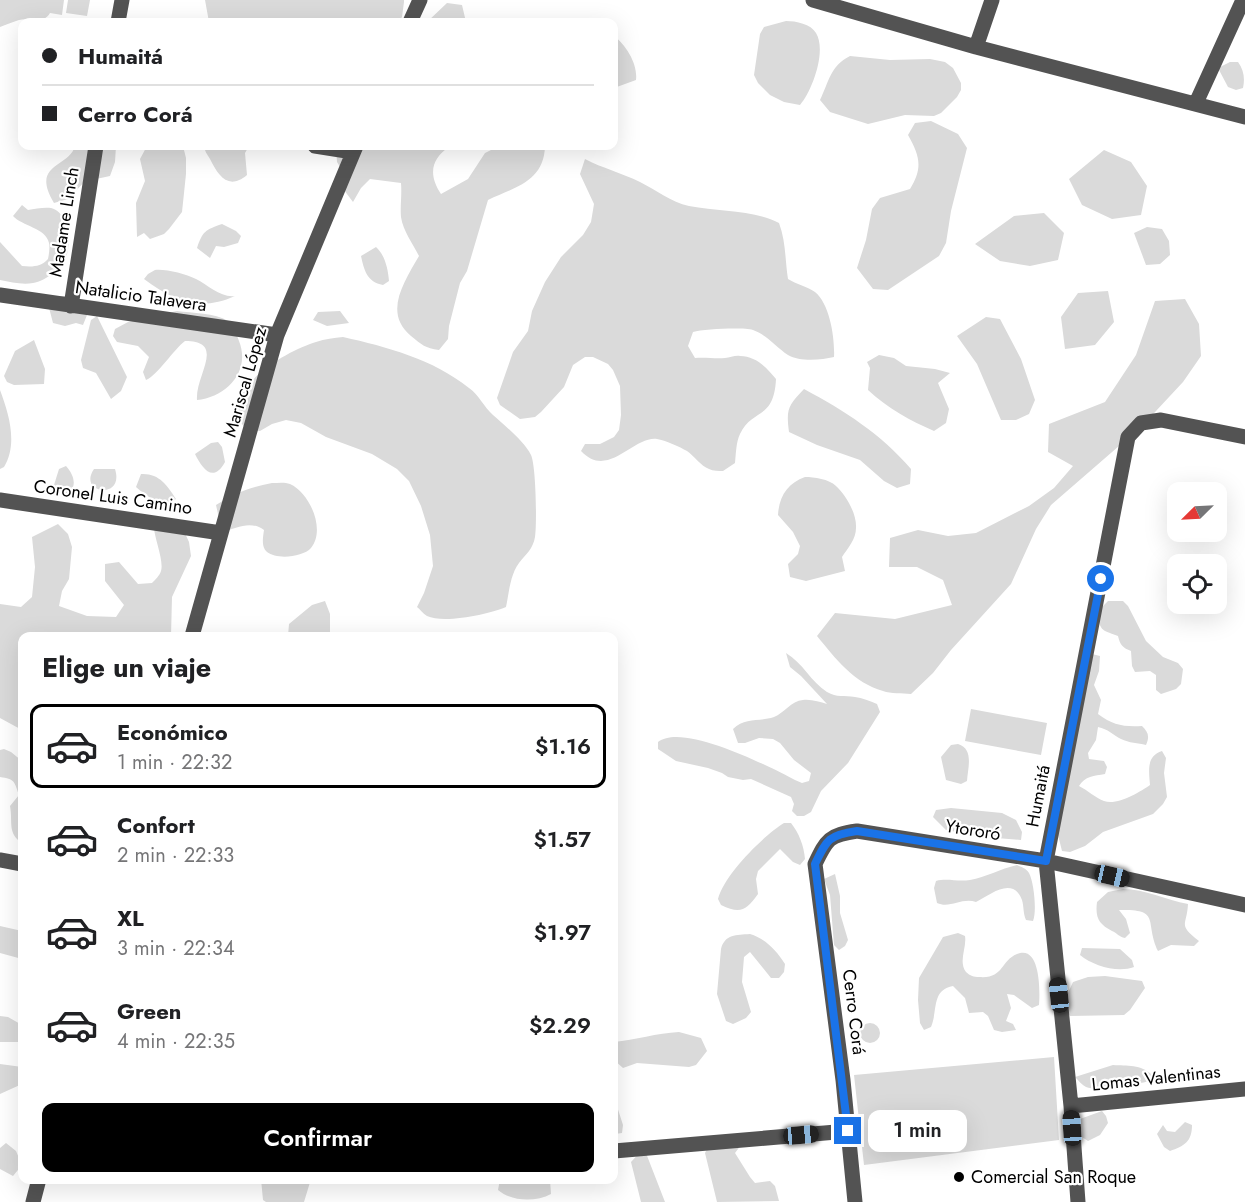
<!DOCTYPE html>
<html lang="es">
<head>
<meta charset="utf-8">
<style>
	:root { --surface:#fff; --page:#f2f2f2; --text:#202124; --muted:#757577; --line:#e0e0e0; --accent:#000 }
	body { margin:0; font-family:Jost,sans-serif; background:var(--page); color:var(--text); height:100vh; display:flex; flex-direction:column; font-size:22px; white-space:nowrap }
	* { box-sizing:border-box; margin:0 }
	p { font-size:20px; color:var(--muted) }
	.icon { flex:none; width:33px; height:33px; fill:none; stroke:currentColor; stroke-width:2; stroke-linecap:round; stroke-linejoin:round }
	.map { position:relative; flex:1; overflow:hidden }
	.drawer { position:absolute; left:18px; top:632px; width:600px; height:552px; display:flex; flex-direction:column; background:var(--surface); border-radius:12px; box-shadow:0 6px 24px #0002 }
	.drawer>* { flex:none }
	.banner { position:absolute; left:18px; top:18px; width:600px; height:132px; border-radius:12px; box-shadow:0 6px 24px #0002; display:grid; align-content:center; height:132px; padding:0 24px; background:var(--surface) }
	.needle { width:39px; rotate:246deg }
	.controls { position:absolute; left:1167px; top:482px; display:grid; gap:12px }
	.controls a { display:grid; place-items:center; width:60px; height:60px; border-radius:12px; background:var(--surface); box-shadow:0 6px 24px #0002; font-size:30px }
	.end { position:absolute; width:27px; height:27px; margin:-14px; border:8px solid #1a73e8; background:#fff; box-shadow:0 0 0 3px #fff }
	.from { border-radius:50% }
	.bubble { position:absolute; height:42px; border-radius:12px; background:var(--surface); box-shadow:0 6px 24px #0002; font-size:20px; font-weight:600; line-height:42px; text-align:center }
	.car { position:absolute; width:18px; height:36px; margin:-18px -9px; border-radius:8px; box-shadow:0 0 4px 2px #0007; background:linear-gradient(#222 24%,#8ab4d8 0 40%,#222 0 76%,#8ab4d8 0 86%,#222 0) }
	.banner b { display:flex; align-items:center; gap:21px; height:57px; font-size:22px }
	.banner b+b { border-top:2px solid var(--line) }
	.banner i { width:15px; height:15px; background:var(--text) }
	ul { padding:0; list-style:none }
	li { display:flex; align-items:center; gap:18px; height:84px; margin:0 12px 9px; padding:0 12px; border:3px solid transparent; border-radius:12px }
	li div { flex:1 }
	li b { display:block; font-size:22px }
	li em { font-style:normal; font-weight:600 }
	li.selected { border-color:var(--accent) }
	li>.icon { width:54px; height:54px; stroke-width:1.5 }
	h2 { padding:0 24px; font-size:27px; line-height:72px }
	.button { display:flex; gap:12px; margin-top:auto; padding:12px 24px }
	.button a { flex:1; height:69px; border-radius:12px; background:var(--accent); color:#fff; font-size:24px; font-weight:600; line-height:69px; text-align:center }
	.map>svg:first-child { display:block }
	.green { fill:#dadada }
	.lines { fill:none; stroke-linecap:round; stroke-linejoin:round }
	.minor { stroke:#535353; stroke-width:15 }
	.route { stroke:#1a73e8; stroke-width:8 }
	.poi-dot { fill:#000; stroke:#fff; stroke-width:2 }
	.labels { text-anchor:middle; stroke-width:4.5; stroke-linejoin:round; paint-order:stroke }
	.street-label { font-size:18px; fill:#000; stroke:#fff }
	.poi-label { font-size:18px; fill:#000; stroke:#fff; text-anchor:start }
</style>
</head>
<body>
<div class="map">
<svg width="1245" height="1202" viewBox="0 0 1245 1202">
	<rect width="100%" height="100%" fill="#fff"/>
	<path class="green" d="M0,0h64l-2,15 -12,-2c-7,12 -20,4 -31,7 -7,2 -13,5 -19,7z
		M68,0h22l-3,16 -21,-3z
		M205,0h199v2l-2,15 -4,5h-189z
		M447,3l15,2 4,17h-39z
		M786,21c10,0 25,3 30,12 11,18 -4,58 -16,72l-16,-3 -14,-7 -12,-12 -4,-8 6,-41 4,-7z
		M614,36c12,9 24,28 22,44l-22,8z
		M850,56l40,4 40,-1 15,3 8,6 8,15v7l-4,7 -16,16 -7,3 -29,-1 -37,9 -38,-12 -10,-12c9,-18 10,-34 30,-44z
		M1230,62h8c6,8 7,17 5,26l-7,2 -8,-3 -10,-19z
		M931,121l27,13 9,14 -16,63 -5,32 -7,13 -51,34 -15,-1 -16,-21 9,-28 6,-31 8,-11 30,-9c13,-21 10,-33 -2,-54l7,-12z
		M75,146h41l-1,16 -5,14 -14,3 -6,-3 -22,23 -14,4c-24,-40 15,-35 21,-57z
		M147,146h36l3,12v16l-4,38 -13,17 -5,5 -14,5 -6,-6 -7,4 -1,-34 9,-22 -5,-22z
		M204,146h45l-4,7 2,22c-19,16 -29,0 -37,-16 -3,-5 -5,-7 -6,-13z
		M336,146h114c-19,13 -22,28 -9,48l27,-15 17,-26 14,-7h46c-1,35 -29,41 -57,54l-21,71 -7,12 -11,43 -1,13 -9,11c-14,-2 -17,-5 -28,-14 -28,-23 -7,-54 8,-80 -6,-12 -16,-25 -18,-39 -1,-11 1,-21 0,-34l-31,-4 -9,9 -8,14 -9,-12 1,-15 -8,-13z
		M1104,150l27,12 16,24 -6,29 -29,4 -30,-14 -13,-26z
		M585,159c17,9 37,14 55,23 16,8 31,20 49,24 30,6 62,3 90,17 7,19 6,37 9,56 8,5 20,8 27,13 15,12 20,47 19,65 -13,3 -34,5 -46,-2 -12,-8 -21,-20 -35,-25 -10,-3 -49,-1 -60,2l-5,14 7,12c11,-1 20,1 30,0 5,0 10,-3 15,-2 16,0 27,12 36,23 -2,42 -24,29 -36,55 -4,8 -4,20 -5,29l-12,8c-4,0 -10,0 -14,-2 -8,-3 -15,-13 -22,-18 -7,-4 -22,-11 -30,-12 -24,-3 -49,41 -76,12l4,-7h15l14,-7 5,-7 2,-15 -1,-29 -7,-16 -5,-6 -15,-7h-8l-12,8 -9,22 -23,25 -6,5 -15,2 -20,-14 -3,-7 16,-46 15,-21 4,-20 13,-29 16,-25 22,-22 8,-13 3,-18 -14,-30z
		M22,205l6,5c7,-1 16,-3 23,-2 17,4 20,33 16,46 -3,13 -21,27 -34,29 -11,2 -22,-1 -33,-3v-38l22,24c10,1 19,1 26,-7 1,-5 2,-11 1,-16 -3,-15 -27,-17 -36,-27z
		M1044,213l20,20 -6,27 -28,6 -30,-5 -25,-17 39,-28z
		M222,224l14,7 5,5 -3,7 -14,4 -8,-1 -6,12 -13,-10c6,-17 8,-18 25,-24z
		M1147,227l15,2 7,12 1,14 -10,9 -14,1 -12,-32z
		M376,247c9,8 12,22 13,34l-6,4c-16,-3 -19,-15 -22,-29z
		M155,270c12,-1 30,4 41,9 12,6 25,19 39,17 -35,16 -62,5 -91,-17l4,-5z
		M1108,291l6,31 -19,23 -30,4 -4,-32 17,-24z
		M60,296h9l18,19 -4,10 -7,-2 -11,3 -12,-3 -5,-19z
		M1185,299l14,25 2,32 -18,26 -41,44 -91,79 -15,24 -25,55 -60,66 -18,23 -22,21c-9,-1 -20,0 -28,-3 -29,-8 -48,-33 -66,-55l18,-23 60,6 57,-14 -9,-25 -26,-13h-28l1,-29 28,-8 30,6 28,-3 53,-27 25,-18 19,-22 -25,-14 1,-28 56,-22 31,-47 19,-54z
		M177,311c15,2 38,2 51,10 7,5 8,13 11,20 12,30 -12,56 -42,59 -2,-25 30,-59 -12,-59 -11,8 -28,35 -39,39l-3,-8 6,-15 -11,-11 -21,-4 -4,-6 2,-7 13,-7z
		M340,311l9,12 -22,3 -14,-6 5,-8z
		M97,316l30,61 -6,14 -10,8 -15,-26 -13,-5 -2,-8 10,-40z
		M986,317l14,2 21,40 14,41 -6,14 -13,6h-15l-24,-56 -20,-28z
		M343,337c44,10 90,22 126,51 10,7 15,19 24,27 11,10 31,26 38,40 5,11 6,68 4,82 -2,12 -9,17 -16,26 -9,12 -10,30 -13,44 -16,7 -62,17 -79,9 -4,-2 -7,-7 -10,-9l7,-14 9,-27 -3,-31 -9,-29 -12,-25 -12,-12 -25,-15 -46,-17 -25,-14 -15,-3 -14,4 -12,7 -14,-2c-2,-3 -7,-8 -8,-11 -8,-35 51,-68 78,-76 9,-3 18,-4 27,-5z
		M34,340l11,29 -1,15 -30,1 -7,-3 -3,-6 11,-25z
		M879,355l15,3 12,8 29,3 15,4 -12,10 11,26 -3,14 -12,8c-23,-10 -47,-23 -66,-41l2,-22 -3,-6z
		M804,389c41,22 77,45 107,80l-1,15 -13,4 -13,-7 -24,-21 -43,-15 -28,-13c-3,-23 -1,-26 15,-43z
		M0,390c9,24 18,54 4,77l-4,2z
		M218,442l4,5 3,15c-12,22 -23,6 -30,-8l16,-11z
		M66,466c9,10 12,22 -1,30l-7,-3 -4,-8 5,-16z
		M94,469h21c10,31 -38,25 -21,0z
		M141,474c18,-1 26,11 35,25l-6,4c-14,-1 -23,-6 -34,-16z
		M805,477c9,0 24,2 31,9 10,9 21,28 20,42 0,11 -8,20 -14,29l3,14 -39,10 -16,-4 -2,-13 10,-10 2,-8 -7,-14 -15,-17c1,-19 10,-32 27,-38z
		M272,483c6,0 13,-1 18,1 20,9 36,46 21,64 -8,9 -34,12 -44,4 -6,-5 -4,-15 -3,-22 -14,-10 -27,-2 -42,2l-6,-27c18,-12 35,-18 56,-22z
		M58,524l10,10 4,13 -3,32 -7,12 -3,15 28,10 29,1 8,-12 -19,-24v-17l14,-2 19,22 14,-1c3,-3 8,-8 9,-12 3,-10 -6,-31 -7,-43l29,1 6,13 2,14 -19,41 -1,39h-149v94l-22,-12v-114l21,3 11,-10 3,-30 -3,-30z
		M325,601l5,13v22h-42l1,-12 23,-19z
		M1108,601h15l5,5 18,35 17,16 15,6 5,6 -2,15 -5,5 -15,5 -5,-4v-15l-6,-4 -15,1 -3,-6 -1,-15c-8,-3 -11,-6 -13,-15 -19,-7 -16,-5 -22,-23z
		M786,653c17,10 25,29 41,39 10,6 17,3 28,5 7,1 15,4 22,7l3,8 -32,51 -27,28 -10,21 -7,4h-7l-5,-5 2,-7 -3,-7 -40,-18 -8,1 -15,-3 -6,-4 -14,-5 -32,-7 -18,-12v-7c25,-20 112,25 137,38l7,3 7,-2 2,-8 -17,-13 -14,-17 -7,-4 -14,-1 -14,5h-7l-5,-14c12,-12 26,-7 41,-12 10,-4 17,-16 29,-17 8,-1 17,2 24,4l-26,-28 -11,-9z
		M1092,654l8,2 -1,15 -5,14 7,15 -3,14c15,11 25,13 44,12 6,6 8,10 4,19 -8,-2 -17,-2 -25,-6 -8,-4 -13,-10 -23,-12l-2,13 -8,13 1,6 15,2 3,6 -2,7c-11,2 -20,2 -26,12 8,4 17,12 25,15 13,5 36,-9 46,-16 -1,-14 -4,-29 12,-34l4,7 -2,15 3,24 -4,7 -10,10 -50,18 -18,14 -15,6 -8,-1 -5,-20z
		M971,709l76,14 -6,32 -76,-14z
		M958,744c16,5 10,23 9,37l-6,3 -15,-4 -5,-23 10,-12z
		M4,749l7,3 11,9v82c-15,-10 -9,-21 -12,-37l9,-11c-5,-14 -4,-16 -19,-18v-27z
		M951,808l51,5 14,7 6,12 -1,8 -37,-3 -38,-7 -13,-13 3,-7z
		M784,823h7c8,10 13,23 14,36l-5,6 -7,-3 -13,-13 -22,22 -2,8 2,15c-12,17 -18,20 -37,11l-3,-6c6,-24 45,-63 66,-76z
		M1017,865c4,2 9,3 12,8 5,9 8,39 4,48l-7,-1c-3,-7 -2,-13 -4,-20 -9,-24 -31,-6 -46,2 -14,-5 -26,7 -39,1l-3,-15 2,-7c11,-3 22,1 34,-1 16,-3 30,-11 47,-15z
		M835,874l5,22v17l8,27 -3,6 -6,4 -5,-5 -4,-50 -6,-16z
		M1123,889c22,0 43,11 65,15 -1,22 -11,20 11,37l-5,5 -23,-1 -13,6c-14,-30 4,-42 -39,-41l7,9 4,14 -5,5c-6,-1 -8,-5 -13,-7 -13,-7 -17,-13 -15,-29l11,-10z
		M0,926l22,5v28l-22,-6z
		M958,933l7,3c2,12 -7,25 1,36 4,4 8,5 13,5 25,2 21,-16 38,-23 24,-10 23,39 22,51l-7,3 -18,-13 -7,-1 4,14 -5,13 7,3 3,6 -14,2 -8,-2 -6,-14 -5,-4 -14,1 -4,-15 -12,-12c-22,4 -15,25 -22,41l-7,3 -4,-7 -2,-23 1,-22 24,-41z
		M750,934c16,5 26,16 35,30l-1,8 -5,6h-8l-21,-26 -6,5 -2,25 9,30 -5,6 -13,6 -7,-3 -9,-27 4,-45c4,-15 15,-14 29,-15z
		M1082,948l38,1 12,11 2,7c-16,6 -41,-1 -54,-12z
		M1105,976l37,5 3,7 -15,22 -6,5 -54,1 -7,-12 10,-22 15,-5z
		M0,1016l8,1 14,8v14l-4,3h-18z
		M860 1033a10 10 0 1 1 20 0a10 10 0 1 1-20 0Z
		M679,1032l22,6 6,13 -11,14 -7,2 -52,-4 -14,5 -9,-8v-18c21,-2 43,-9 65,-10z
		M1054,1057l5,83 -195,25 -10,-90z
		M0,1064l22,3v17l-22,10z
		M1113,1065c14,1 28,-1 39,10l-3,6c-13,4 -51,11 -63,6 -4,-2 -8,-7 -11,-10z
		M614,1097l9,28 -1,8 -7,1 -1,-1z
		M1102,1111l4,5 2,7 -8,12 -12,6 -6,-4 -2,-18z
		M1185,1122l7,3c0,17 -8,21 -22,26l-6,-4 -7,-13 6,-9 4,6 8,1z
		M744,1141l-9,12 15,24 5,6 15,-2 5,5 4,15 -62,1 -12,-49 4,-8z
		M6,1143l10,8 6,14 -9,11 -13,-7v-21z
		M644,1148l21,54h-24l-10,-40z
		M261,1179h50l-7,23h-38l-3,-2z
		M500,1179h51l-1,1 1,14c-15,8 -39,8 -53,-4z"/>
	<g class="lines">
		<path class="minor" d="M813,0l163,47 269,70
			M118,22l4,-22
			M410,22l10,-22
			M976,47l16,-47
			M1196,103l47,-103
			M315,146l38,6
			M0,295l277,40
			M71,306l25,-160
			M0,500l221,33
			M192,636l85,-301 79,-189
			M0,860l22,4
			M1071,1106l174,-17
			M614,1151l234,-20
			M33,1202l6,-23
			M855,1202l-12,-122 -28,-216c12,-25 14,-29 42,-33l189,30 199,44
			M1078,1202l-7,-96 -25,-245 82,-424 13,-14 20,-3 84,17"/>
	</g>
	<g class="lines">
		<path class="route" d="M848,1131l-33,-267c12,-25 14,-29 42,-33l189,30 55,-282"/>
	</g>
	<circle class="poi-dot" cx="959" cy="1177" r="6"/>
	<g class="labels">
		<g class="street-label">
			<text transform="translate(64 222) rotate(-81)" y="6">Madame Linch</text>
			<text transform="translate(141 296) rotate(8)" y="6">Natalicio Talavera</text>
			<text transform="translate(245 382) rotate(-74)" y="6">Mariscal López</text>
			<text transform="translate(113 497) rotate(8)" y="6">Coronel Luis Camino</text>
			<text transform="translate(1038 796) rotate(-79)" y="6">Humaitá</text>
			<text transform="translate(973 830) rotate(9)" y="6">Ytororó</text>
			<text transform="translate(854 1012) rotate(83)" y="6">Cerro Corá</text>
			<text transform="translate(1156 1078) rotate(-6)" y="6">Lomas Valentinas</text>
		</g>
		<g class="poi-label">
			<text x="971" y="1183">Comercial San Roque</text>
		</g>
	</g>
</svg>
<div class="controls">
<a><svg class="needle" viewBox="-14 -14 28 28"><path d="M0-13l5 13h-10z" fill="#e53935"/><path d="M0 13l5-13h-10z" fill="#757577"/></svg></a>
<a><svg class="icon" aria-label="locate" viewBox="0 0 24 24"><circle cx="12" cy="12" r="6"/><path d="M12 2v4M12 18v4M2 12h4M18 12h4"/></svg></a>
</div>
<i class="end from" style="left:1101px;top:579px"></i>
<i class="end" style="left:848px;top:1131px"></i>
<div class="bubble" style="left:868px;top:1110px;width:99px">1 min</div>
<i class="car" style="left:1112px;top:876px;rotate:103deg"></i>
<i class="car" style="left:1059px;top:995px;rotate:354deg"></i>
<i class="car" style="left:1072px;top:1128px;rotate:356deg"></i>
<i class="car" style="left:801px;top:1135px;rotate:85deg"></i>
<div class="banner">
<b><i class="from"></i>Humaitá</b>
<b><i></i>Cerro Corá</b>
</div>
<section class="drawer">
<h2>Elige un viaje</h2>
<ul>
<li class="selected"><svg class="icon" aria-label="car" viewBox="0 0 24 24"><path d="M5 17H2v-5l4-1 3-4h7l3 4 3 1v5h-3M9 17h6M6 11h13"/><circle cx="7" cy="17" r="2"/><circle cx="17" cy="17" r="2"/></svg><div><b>Económico</b><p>1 min · 22:32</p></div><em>$1.16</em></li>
<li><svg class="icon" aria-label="car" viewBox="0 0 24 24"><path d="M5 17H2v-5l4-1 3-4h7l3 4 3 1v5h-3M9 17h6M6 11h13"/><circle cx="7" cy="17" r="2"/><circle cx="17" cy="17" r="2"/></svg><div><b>Confort</b><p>2 min · 22:33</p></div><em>$1.57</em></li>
<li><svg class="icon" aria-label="car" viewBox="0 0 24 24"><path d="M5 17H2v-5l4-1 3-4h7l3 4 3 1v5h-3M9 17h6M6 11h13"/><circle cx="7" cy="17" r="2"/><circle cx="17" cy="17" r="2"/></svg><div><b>XL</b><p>3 min · 22:34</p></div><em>$1.97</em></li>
<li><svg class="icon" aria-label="car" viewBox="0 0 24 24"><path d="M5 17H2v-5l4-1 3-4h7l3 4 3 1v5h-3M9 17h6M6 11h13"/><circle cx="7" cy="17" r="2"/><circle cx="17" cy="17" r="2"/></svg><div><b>Green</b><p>4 min · 22:35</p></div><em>$2.29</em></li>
</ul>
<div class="button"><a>Confirmar</a></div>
</section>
</div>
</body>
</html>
